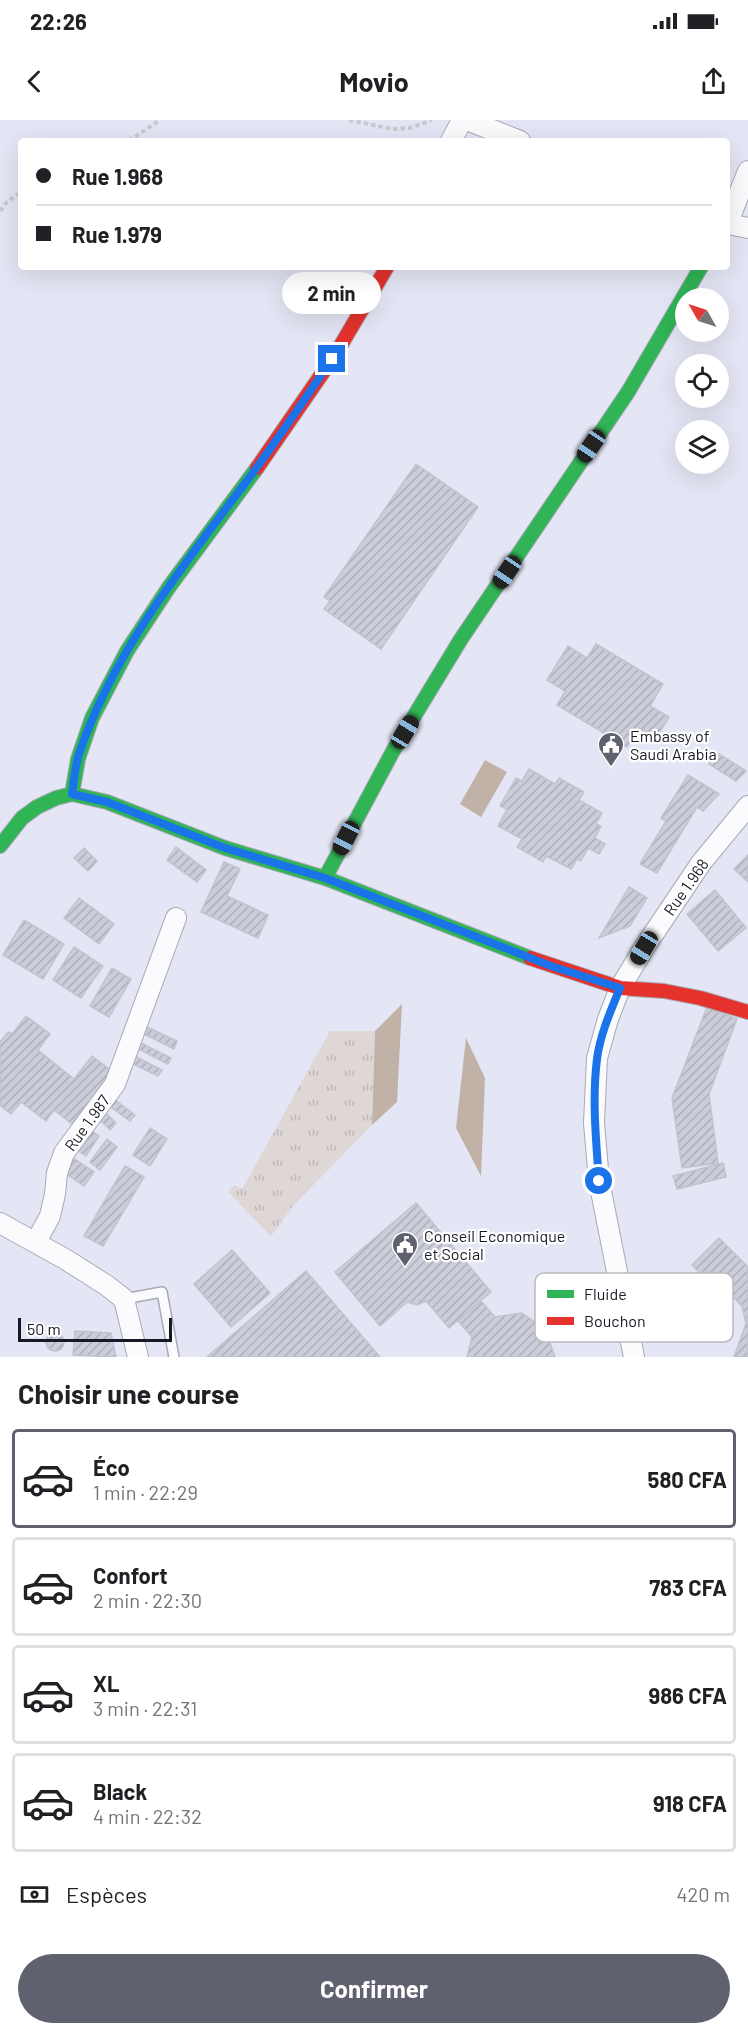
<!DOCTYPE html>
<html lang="fr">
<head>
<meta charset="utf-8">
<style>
	:root { --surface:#fff; --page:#f6f6f6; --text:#202124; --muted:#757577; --line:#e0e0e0; --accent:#5f616e }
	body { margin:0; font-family:Barlow,sans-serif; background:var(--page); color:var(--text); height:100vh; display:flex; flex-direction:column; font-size:22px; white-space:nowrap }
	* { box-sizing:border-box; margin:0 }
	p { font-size:20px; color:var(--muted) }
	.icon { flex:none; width:33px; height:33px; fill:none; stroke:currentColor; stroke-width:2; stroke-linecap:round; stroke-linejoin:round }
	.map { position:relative; height:1237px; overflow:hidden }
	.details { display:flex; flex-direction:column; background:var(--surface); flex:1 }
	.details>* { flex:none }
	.guide { position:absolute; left:18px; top:18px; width:712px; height:132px; border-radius:6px; box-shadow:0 6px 24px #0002; display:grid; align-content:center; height:132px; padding:0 18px; background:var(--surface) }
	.needle { width:39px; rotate:309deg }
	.fabs { position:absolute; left:675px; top:168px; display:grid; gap:12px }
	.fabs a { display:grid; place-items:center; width:54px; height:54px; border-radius:50%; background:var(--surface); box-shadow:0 6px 24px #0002; font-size:30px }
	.scale { position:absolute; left:18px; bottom:15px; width:154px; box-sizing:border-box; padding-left:6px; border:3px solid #171925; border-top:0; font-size:16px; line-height:21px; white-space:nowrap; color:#171925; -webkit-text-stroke:4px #fff; paint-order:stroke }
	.end { position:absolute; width:27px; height:27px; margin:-14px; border:8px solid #1a73e8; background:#fff; box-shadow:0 0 0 3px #fff }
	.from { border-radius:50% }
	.bubble { position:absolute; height:42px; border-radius:21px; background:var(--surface); box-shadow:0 6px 24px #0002; font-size:20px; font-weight:700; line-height:42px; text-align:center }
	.car { position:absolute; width:18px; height:36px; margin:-18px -9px; border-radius:8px; box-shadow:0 0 4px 2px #0007; background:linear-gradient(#222 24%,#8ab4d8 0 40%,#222 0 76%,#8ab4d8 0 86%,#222 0) }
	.guide b { display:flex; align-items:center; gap:21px; height:57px; font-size:22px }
	.guide b+b { border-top:2px solid var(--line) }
	.guide i { width:15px; height:15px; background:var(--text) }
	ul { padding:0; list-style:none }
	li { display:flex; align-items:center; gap:18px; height:99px; margin:0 12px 9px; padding:0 6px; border:3px solid var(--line); border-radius:6px }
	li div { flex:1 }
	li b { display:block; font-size:22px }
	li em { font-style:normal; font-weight:700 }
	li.active { border-color:var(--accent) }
	li>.icon { width:54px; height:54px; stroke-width:1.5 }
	h2 { padding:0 18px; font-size:27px; line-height:72px }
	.pay { display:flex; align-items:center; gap:15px; height:66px; padding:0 18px; font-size:22px }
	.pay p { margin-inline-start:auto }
	.cta { display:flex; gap:12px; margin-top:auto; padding:12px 18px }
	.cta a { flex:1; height:69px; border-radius:36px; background:var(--accent); color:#fff; font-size:24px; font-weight:700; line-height:69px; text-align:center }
	.status { display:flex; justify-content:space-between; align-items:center; height:42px; padding:0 30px; background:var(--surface); direction:ltr }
	.status svg { height:16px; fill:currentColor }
	header { display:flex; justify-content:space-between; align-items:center; height:78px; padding:0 18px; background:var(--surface); font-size:27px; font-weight:700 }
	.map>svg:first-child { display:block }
	.grass { fill:url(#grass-tufts) }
	.water { fill:#c1b2a7 }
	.building { fill:url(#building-hatch); stroke:#c1c3d0; stroke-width:1.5 }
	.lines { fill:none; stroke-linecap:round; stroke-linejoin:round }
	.lane-casing { stroke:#a7a9b5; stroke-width:12 }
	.street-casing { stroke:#a7a9b5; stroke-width:22 }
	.fast-casing { stroke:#a7a9b5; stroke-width:16 }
	.jam-casing { stroke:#a7a9b5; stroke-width:16 }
	.path { stroke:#c9cace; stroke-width:4; stroke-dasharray:4.5 3; stroke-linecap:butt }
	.lane { stroke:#fbfbfe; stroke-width:9 }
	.street { stroke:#fbfbfe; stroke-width:20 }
	.fast { stroke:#30b455; stroke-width:14 }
	.jam { stroke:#e5322d; stroke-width:14 }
	.route { stroke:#1a73e8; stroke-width:8 }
	.labels { text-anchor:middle; stroke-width:4.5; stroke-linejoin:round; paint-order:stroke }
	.poi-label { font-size:16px; fill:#171925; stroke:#fff; text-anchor:start }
	.street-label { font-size:16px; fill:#171925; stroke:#fff }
	.key { fill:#fff; stroke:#b9babe; stroke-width:1.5 }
	.key-label { font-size:16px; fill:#171925 }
</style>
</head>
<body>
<div class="status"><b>22:26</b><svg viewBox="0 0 49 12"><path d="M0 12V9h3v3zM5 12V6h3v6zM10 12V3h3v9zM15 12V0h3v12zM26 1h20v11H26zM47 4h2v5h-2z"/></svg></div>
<header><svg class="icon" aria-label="back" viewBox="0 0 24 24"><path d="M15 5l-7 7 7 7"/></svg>Movio<svg class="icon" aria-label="share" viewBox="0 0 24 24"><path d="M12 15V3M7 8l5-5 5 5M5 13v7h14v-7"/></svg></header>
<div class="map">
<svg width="748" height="1237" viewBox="0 0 748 1237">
	<defs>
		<pattern id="grass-tufts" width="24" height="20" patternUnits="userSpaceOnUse" patternTransform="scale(1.5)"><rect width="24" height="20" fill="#dfd7d5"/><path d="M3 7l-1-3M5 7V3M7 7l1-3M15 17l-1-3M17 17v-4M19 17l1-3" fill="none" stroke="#bfb8b7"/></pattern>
		<pattern id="building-hatch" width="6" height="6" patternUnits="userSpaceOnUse" patternTransform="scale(1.5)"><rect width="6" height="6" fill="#cbcdd9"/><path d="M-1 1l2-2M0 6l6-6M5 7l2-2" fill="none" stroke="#aeafba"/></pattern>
	</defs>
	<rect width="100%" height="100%" fill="#e4e6f5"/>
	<path class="grass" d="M330,911h45l-3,94 -78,80 -23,31 -43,-44 6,-7 8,4z"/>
	<path class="water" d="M485,640l22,12 -26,45 -21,-13z
		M402,884l-5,98 -25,23 3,-94z
		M466,918l19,40 -4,98 -25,-48z"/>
	<path class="building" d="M416,344l62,43 -97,142 -57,-40 6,-8 -6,-4z
		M596,524l67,40 -13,22 19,11 -13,21 -17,-10 -12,19 -70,-42 8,-14 -18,-11 21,-34 19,12z
		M716,632l30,19 -10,10 -27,-17z
		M529,649l26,15 4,-6 25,14 -5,8 23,13 -6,11 5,2 -6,12 10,6 -6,10 -11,-6 -7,13 -4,-2 -6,10 -25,-13 -3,6 -26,-15 5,-8 -24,-13 9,-17 -7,-3 16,-28 6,3z
		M688,655l31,19 -16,17 -6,-4 -40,66 -17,-9 26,-43 -5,-3z
		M176,727l30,23 -9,12 -30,-22z
		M84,728l13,13 -9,10 -14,-13z
		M748,735v27l-14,-13z
		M224,742l16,7 -13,27 41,19 -10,23 -57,-26z
		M629,767l18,11 -17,28 -31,12z
		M715,770l31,38 -28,23 -31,-37z
		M79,778l35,26 -15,20 -35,-26z
		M24,800l40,24 -21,35 -40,-24z
		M74,827l29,19 -22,32 -28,-18z
		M112,848l19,11 -22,38 -19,-11z
		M707,887l30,12 -28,75 9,69 -36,5 -10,-70z
		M26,896l24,18 -12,16 36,29 18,-23 21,16 -41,52 -18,-14 -8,11 -25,-19 -10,12 -11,-9v-63l8,-10 4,2z
		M147,907l30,14 -3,8 -30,-15z
		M139,922l32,16 -3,6 -32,-16z
		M131,934l31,16 -4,6 -31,-15z
		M109,975l26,20 -5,6 -26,-19z
		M105,992l11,11 -6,7 -11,-11z
		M150,1008l17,11 -17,27 -17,-11z
		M89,1009l10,7 -13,20 -10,-7z
		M107,1019l10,8 -17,23 -10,-8z
		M75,1039l19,13 -10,14 -19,-13z
		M723,1043l3,14 -49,12 -4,-13z
		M125,1046l19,11 -41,69 -19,-10z
		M416,1083l75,89 -42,36 -23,-27 -9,4 -10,-3 -27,24 -45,-54z
		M719,1118l29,29v90h-14l12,-33 -4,-18 -35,-35 -5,4 -10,-10z
		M232,1130l38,43 -39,34 -37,-43z
		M306,1151l74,86h-173z
		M481,1181l14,16 -23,20 -14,-16z
		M522,1193l23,16 10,28h-88l5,-20 23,-20z
		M75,1211l36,2 5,24 -43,-2z
		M46 1222a9 9 0 1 1 18 0a9 9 0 1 1-18 0Z"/>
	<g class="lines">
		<defs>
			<path id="lane" d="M124,1179l38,-7 12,65"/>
			<path id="street" d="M467,0l53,21
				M451,21l11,-21
				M728,102l20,-51
				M728,104l20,4
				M0,1103l65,36 41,26 18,14 14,58
				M36,1122l14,-26 5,-22 2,-21 7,-20 51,-69 61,-166
				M634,1237l-35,-176 -5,-58 3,-65 11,-39 12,-31 24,-40 57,-85 47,-57"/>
			<path id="fast" d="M72,674l6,-35 14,-41 35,-67 42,-64 88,-119
				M0,726l22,-28 15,-11 19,-9 16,-4 35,8 118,46 100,30 205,80
				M325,758l68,-127 68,-112 167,-247 73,-125"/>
			<path id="jam" d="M257,348l78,-113 52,-88
				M530,838l90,30 44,3 36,7 48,14"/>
		</defs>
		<use href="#lane" class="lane-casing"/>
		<use href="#street" class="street-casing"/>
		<use href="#fast" class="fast-casing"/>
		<use href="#jam" class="jam-casing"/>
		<path class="path" d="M349,0l43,9 18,-1 22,-8
			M129,21l31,-21
			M0,91l7,-9 14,-10"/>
		<use href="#lane" class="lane"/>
		<use href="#street" class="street"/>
		<use href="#fast" class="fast"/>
		<use href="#jam" class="jam"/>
	</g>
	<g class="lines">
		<path class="route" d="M332,239c-29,43 -58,86 -89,127 -63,84 -130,167 -164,268 -4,12 -5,27 -7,40l35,8 118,46 100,30 226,88 69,22c-9,22 -20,47 -23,71 -5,40 -1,81 2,122"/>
	</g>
	<defs>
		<symbol id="civic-pin" viewBox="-11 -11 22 30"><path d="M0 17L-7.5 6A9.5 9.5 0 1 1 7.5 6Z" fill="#5f616e" stroke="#fff"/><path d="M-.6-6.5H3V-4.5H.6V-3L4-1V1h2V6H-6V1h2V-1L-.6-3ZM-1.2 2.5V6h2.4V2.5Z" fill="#fff"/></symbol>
	</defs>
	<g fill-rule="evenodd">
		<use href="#civic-pin" x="596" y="610" width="30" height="40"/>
		<use href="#civic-pin" x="390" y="1110" width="30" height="40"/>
	</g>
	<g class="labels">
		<g class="poi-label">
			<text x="630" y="622">Embassy of<tspan x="630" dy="18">Saudi Arabia</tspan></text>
			<text x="424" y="1122">Conseil Economique<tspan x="424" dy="18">et Social</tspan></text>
		</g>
		<g class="street-label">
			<text transform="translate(686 767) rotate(-55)" y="6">Rue 1.968</text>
			<text transform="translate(87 1003) rotate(-54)" y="6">Rue 1.987</text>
		</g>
	</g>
	<rect x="535" y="1153" width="198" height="69" rx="9" class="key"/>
	<rect x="547" y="1170" width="27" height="8" fill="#30b455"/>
	<rect x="547" y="1197" width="27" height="8" fill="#e5322d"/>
	<g class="key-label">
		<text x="584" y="1180">Fluide</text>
		<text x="584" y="1207">Bouchon</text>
	</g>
</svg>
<div class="fabs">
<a><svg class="needle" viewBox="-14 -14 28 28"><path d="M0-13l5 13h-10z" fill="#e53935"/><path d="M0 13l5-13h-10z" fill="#757577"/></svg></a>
<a><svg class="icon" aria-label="locate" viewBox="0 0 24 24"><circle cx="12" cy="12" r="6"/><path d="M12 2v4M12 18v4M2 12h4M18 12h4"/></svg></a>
<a><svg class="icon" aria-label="layers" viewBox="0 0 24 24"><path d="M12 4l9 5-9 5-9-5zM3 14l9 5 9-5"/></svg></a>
</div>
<div class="scale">50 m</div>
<i class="end from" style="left:599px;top:1061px"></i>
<i class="end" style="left:332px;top:239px"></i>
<div class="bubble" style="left:282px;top:152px;width:99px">2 min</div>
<i class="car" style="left:591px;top:326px;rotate:214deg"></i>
<i class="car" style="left:507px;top:452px;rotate:214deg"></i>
<i class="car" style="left:405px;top:612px;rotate:31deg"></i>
<i class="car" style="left:346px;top:718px;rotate:207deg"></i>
<i class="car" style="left:644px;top:828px;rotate:211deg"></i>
<div class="guide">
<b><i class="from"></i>Rue 1.968</b>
<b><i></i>Rue 1.979</b>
</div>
</div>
<section class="details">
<h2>Choisir une course</h2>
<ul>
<li class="active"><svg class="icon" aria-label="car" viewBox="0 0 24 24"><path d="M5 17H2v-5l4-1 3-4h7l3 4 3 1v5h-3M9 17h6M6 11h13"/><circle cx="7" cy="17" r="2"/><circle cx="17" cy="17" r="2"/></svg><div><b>Éco</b><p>1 min · 22:29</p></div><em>580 CFA</em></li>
<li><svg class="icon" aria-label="car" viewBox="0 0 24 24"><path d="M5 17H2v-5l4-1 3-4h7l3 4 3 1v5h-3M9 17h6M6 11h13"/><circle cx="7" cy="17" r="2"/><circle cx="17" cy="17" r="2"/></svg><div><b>Confort</b><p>2 min · 22:30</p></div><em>783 CFA</em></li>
<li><svg class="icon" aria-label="car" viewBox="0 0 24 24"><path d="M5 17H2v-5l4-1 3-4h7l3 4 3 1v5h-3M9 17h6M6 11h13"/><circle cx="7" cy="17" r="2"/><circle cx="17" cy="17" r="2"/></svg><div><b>XL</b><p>3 min · 22:31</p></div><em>986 CFA</em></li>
<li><svg class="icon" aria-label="car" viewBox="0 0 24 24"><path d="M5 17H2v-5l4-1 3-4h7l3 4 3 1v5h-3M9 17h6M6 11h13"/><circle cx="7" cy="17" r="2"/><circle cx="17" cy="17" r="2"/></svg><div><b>Black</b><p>4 min · 22:32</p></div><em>918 CFA</em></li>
</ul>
<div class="pay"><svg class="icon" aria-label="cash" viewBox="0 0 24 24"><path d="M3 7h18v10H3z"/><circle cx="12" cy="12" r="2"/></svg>Espèces<p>420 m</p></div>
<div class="cta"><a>Confirmer</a></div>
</section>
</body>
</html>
